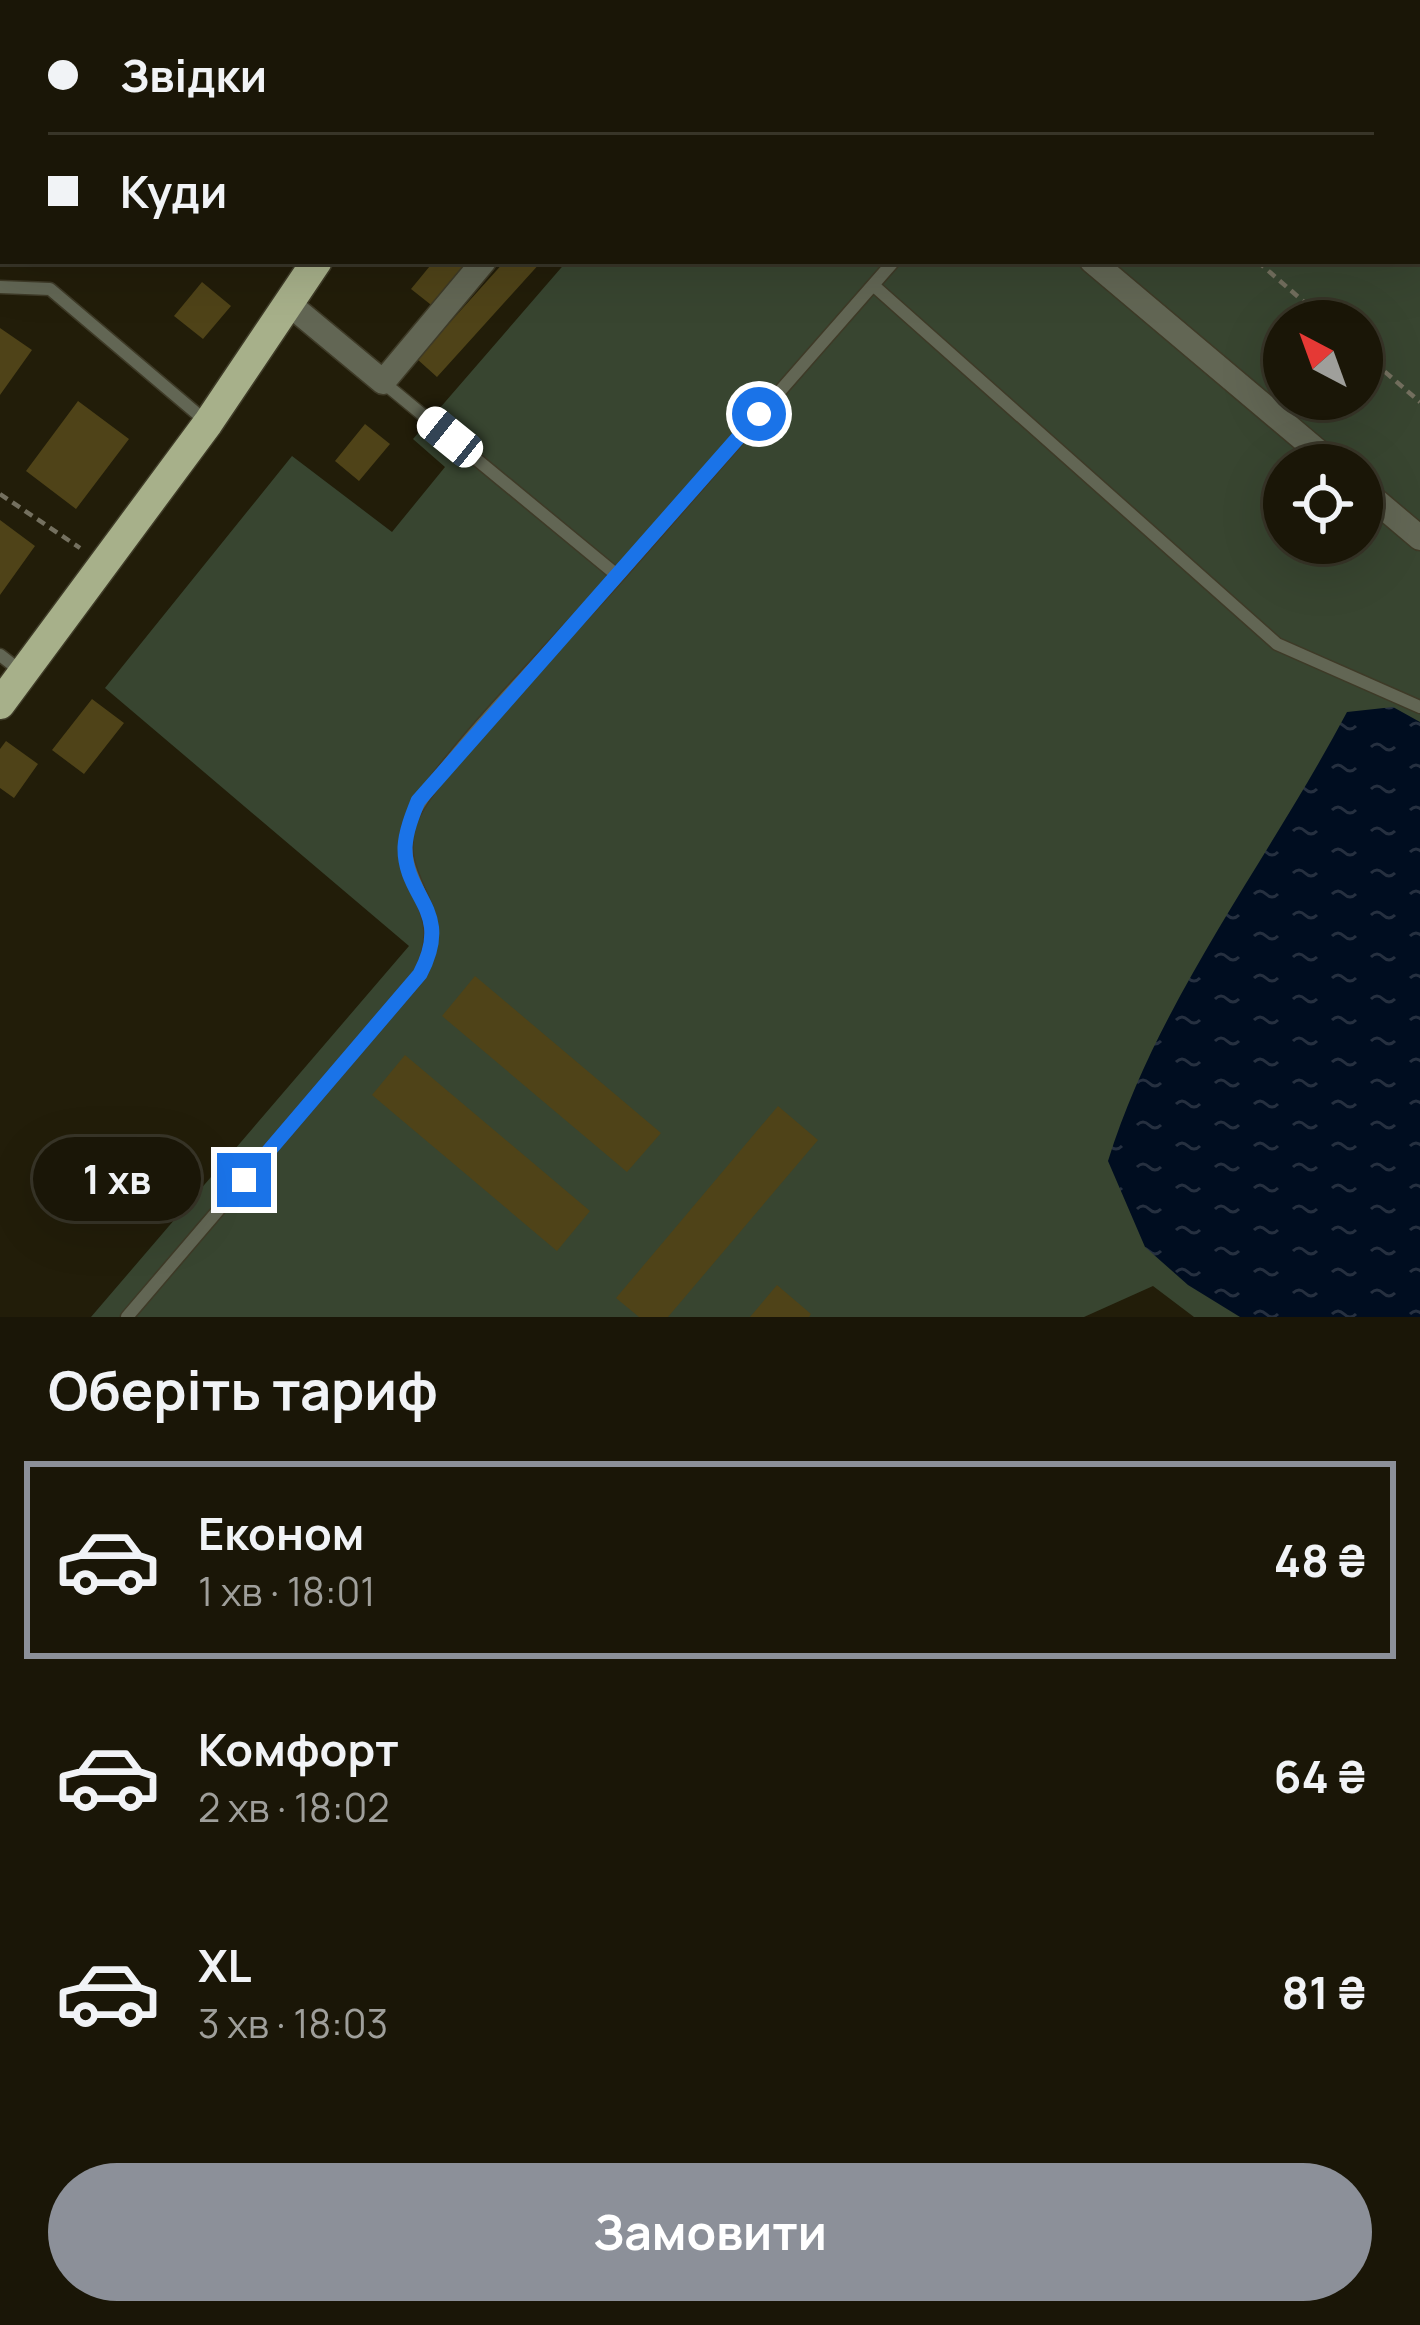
<!DOCTYPE html>
<html lang="uk">
<head>
<meta charset="utf-8">
<style>
	:root { --surface:#1a1607; --page:#231f11; --text:#f1f3f6; --muted:#9f9f9b; --line:#383528; --accent:#8c9099 }
	body { margin:0; font-family:Manrope,sans-serif; background:var(--page); color:var(--text); height:100vh; display:flex; flex-direction:column; font-size:45px; white-space:nowrap }
	* { box-sizing:border-box; margin:0 }
	p { font-size:39px; color:var(--muted) }
	.icon { flex:none; width:66px; height:66px; fill:none; stroke:currentColor; stroke-width:2; stroke-linecap:round; stroke-linejoin:round }
	.map { position:relative; height:1317px; overflow:hidden }
	.drawer { display:flex; flex-direction:column; background:var(--surface); flex:1 }
	.drawer>* { flex:none }
	.top-card { position:absolute; left:0px; top:0px; width:1422px; height:264px; box-shadow:0 12px 48px #0002,0 0 0 3px var(--line); display:grid; align-content:center; height:264px; padding:0 48px; background:var(--surface) }
	.needle { width:78px; rotate:319deg }
	.buttons { position:absolute; left:1263px; top:300px; display:grid; gap:24px }
	.buttons a { display:grid; place-items:center; width:120px; height:120px; border-radius:50%; background:var(--surface); box-shadow:0 12px 48px #0002,0 0 0 3px var(--line); font-size:60px }
	.end { position:absolute; width:54px; height:54px; margin:-27px; border:15px solid #1a73e8; background:#fff; box-shadow:0 0 0 6px #fff }
	.from { border-radius:50% }
	.bubble { position:absolute; height:84px; border-radius:42px; background:var(--surface); box-shadow:0 12px 48px #0002,0 0 0 3px var(--line); font-size:39px; font-weight:700; line-height:84px; text-align:center }
	.car { position:absolute; width:36px; height:72px; margin:-36px -18px; border-radius:15px; box-shadow:0 0 9px 3px #0007; background:linear-gradient(#fff 24%,#345 0 40%,#fff 0 76%,#345 0 86%,#fff 0) }
	.top-card b { display:flex; align-items:center; gap:42px; height:114px; font-size:45px }
	.top-card b+b { border-top:3px solid var(--line) }
	.top-card i { width:30px; height:30px; background:var(--text) }
	ul { padding:0; list-style:none }
	li { display:flex; align-items:center; gap:36px; height:198px; margin:0 24px 18px; padding:0 24px; border:6px solid transparent; border-radius:0px }
	li div { flex:1 }
	li b { display:block; font-size:45px }
	li em { font-style:normal; font-weight:700 }
	li.selected { border-color:var(--accent) }
	li>.icon { width:108px; height:108px; stroke-width:1.5 }
	h2 { padding:0 48px; font-size:54px; line-height:144px }
	.action { display:flex; gap:24px; margin-top:auto; padding:24px 48px }
	.action a { flex:1; height:138px; border-radius:72px; background:var(--accent); color:#fff; font-size:48px; font-weight:700; line-height:138px; text-align:center }
	.map>svg:first-child { display:block }
	.green { fill:#384530; fill-rule:evenodd }
	.water { fill:url(#water-ripples) }
	.building { fill:#4f4318 }
	.lines { fill:none; stroke-linecap:round; stroke-linejoin:round }
	.lane-casing { stroke:#3e3a27; stroke-width:15 }
	.street-casing { stroke:#3e3a27; stroke-width:27 }
	.primary-casing { stroke:#3e3a27; stroke-width:33 }
	.path { stroke:#74705f; stroke-width:4.5; stroke-dasharray:9 6; stroke-linecap:butt }
	.lane { stroke:#626654; stroke-width:12 }
	.street { stroke:#626654; stroke-width:24 }
	.primary { stroke:#a7b08a; stroke-width:30 }
	.route { stroke:#1a73e8; stroke-width:15 }
</style>
</head>
<body>
<div class="map">
<svg width="1420" height="1317" viewBox="0 0 1420 1317">
	<defs>
		<pattern id="water-ripples" width="26" height="14" patternUnits="userSpaceOnUse" patternTransform="scale(3)"><rect width="26" height="14" fill="#000d20"/><path d="M2 4q2-2 4 0t4 0M15 11q2-2 4 0t4 0" fill="none" stroke="#263040"/></pattern>
	</defs>
	<rect width="100%" height="100%" fill="#221d09"/>
	<path class="green" d="M1420,223v1094h-226l-41,-31 -69,31h-993l318,-371 -304,-258 187,-232 100,76 53,-65 -32,-28 154,-178h852zM1284,321h78v78h-78zM1284,465h78v78h-78z"/>
	<path class="water" d="M1393,707l27,15v595h-180l-52,-32 -43,-38 -37,-86c50,-161 160,-300 239,-449z"/>
	<path class="building" d="M434,261h38l-37,47 -24,-19z
		M505,261h37l-105,116 -20,-18z
		M202,282l29,24 -28,33 -29,-23z
		M0,328l32,22 -32,45z
		M78,401l51,38 -53,70 -50,-38z
		M365,424l25,20 -31,37 -24,-20z
		M0,520l35,26 -35,49z
		M92,699l32,24 -40,51 -32,-24z
		M6,741l32,23 -24,34 -14,-10v-39z
		M475,976l186,157 -34,39 -185,-156z
		M405,1055l185,156 -33,40 -185,-156z
		M778,1106l40,34 -150,177h-29l-23,-19z
		M777,1285l34,29 -2,3h-59z"/>
	<g class="lines">
		<defs>
			<path id="lane" d="M194,0l4,3
				M1126,3l3,-3
				M873,285l404,359 143,63
				M0,287l50,2 158,134
				M384,383l234,193 276,-315
				M0,655l23,18
				M127,1317l293,-343c35,-67 -28,-91 -11,-149 14,-48 167,-201 209,-249"/>
			<path id="street" d="M822,0l3,3
				M712,3l2,-3
				M1092,261l242,204
				M288,303l95,79 101,-121
				M1362,489l58,49"/>
			<path id="primary" d="M494,3l2,-3
				M0,704l208,-281 109,-162"/>
		</defs>
		<use href="#lane" class="lane-casing"/>
		<use href="#street" class="street-casing"/>
		<use href="#primary" class="primary-casing"/>
		<path class="path" d="M146,3l2,-3
			M0,4l3,-4
			M0,227l3,-5
			M1257,261l69,60
			M1362,352l58,50
			M0,494l80,54"/>
		<use href="#lane" class="lane"/>
		<use href="#street" class="street"/>
		<use href="#primary" class="primary"/>
	</g>
	<g class="lines">
		<path class="route" d="M244,1180l176,-206c34,-65 -16,-75 -15,-127 1,-16 7,-31 13,-46l341,-387"/>
	</g>
</svg>
<div class="buttons">
<a><svg class="needle" viewBox="-14 -14 28 28"><path d="M0-13l5 13h-10z" fill="#e53935"/><path d="M0 13l5-13h-10z" fill="#9f9f9b"/></svg></a>
<a><svg class="icon" aria-label="locate" viewBox="0 0 24 24"><circle cx="12" cy="12" r="6"/><path d="M12 2v4M12 18v4M2 12h4M18 12h4"/></svg></a>
</div>
<i class="end from" style="left:759px;top:414px"></i>
<i class="end" style="left:244px;top:1180px"></i>
<div class="bubble" style="left:33px;top:1137px;width:168px">1 хв</div>
<i class="car" style="left:450px;top:437px;rotate:309deg"></i>
<div class="top-card">
<b><i class="from"></i>Звідки</b>
<b><i></i>Куди</b>
</div>
</div>
<section class="drawer">
<h2>Оберіть тариф</h2>
<ul>
<li class="selected"><svg class="icon" aria-label="car" viewBox="0 0 24 24"><path d="M5 17H2v-5l4-1 3-4h7l3 4 3 1v5h-3M9 17h6M6 11h13"/><circle cx="7" cy="17" r="2"/><circle cx="17" cy="17" r="2"/></svg><div><b>Економ</b><p>1 хв · 18:01</p></div><em>48 ₴</em></li>
<li><svg class="icon" aria-label="car" viewBox="0 0 24 24"><path d="M5 17H2v-5l4-1 3-4h7l3 4 3 1v5h-3M9 17h6M6 11h13"/><circle cx="7" cy="17" r="2"/><circle cx="17" cy="17" r="2"/></svg><div><b>Комфорт</b><p>2 хв · 18:02</p></div><em>64 ₴</em></li>
<li><svg class="icon" aria-label="car" viewBox="0 0 24 24"><path d="M5 17H2v-5l4-1 3-4h7l3 4 3 1v5h-3M9 17h6M6 11h13"/><circle cx="7" cy="17" r="2"/><circle cx="17" cy="17" r="2"/></svg><div><b>XL</b><p>3 хв · 18:03</p></div><em>81 ₴</em></li>
</ul>
<div class="action"><a>Замовити</a></div>
</section>
</body>
</html>
